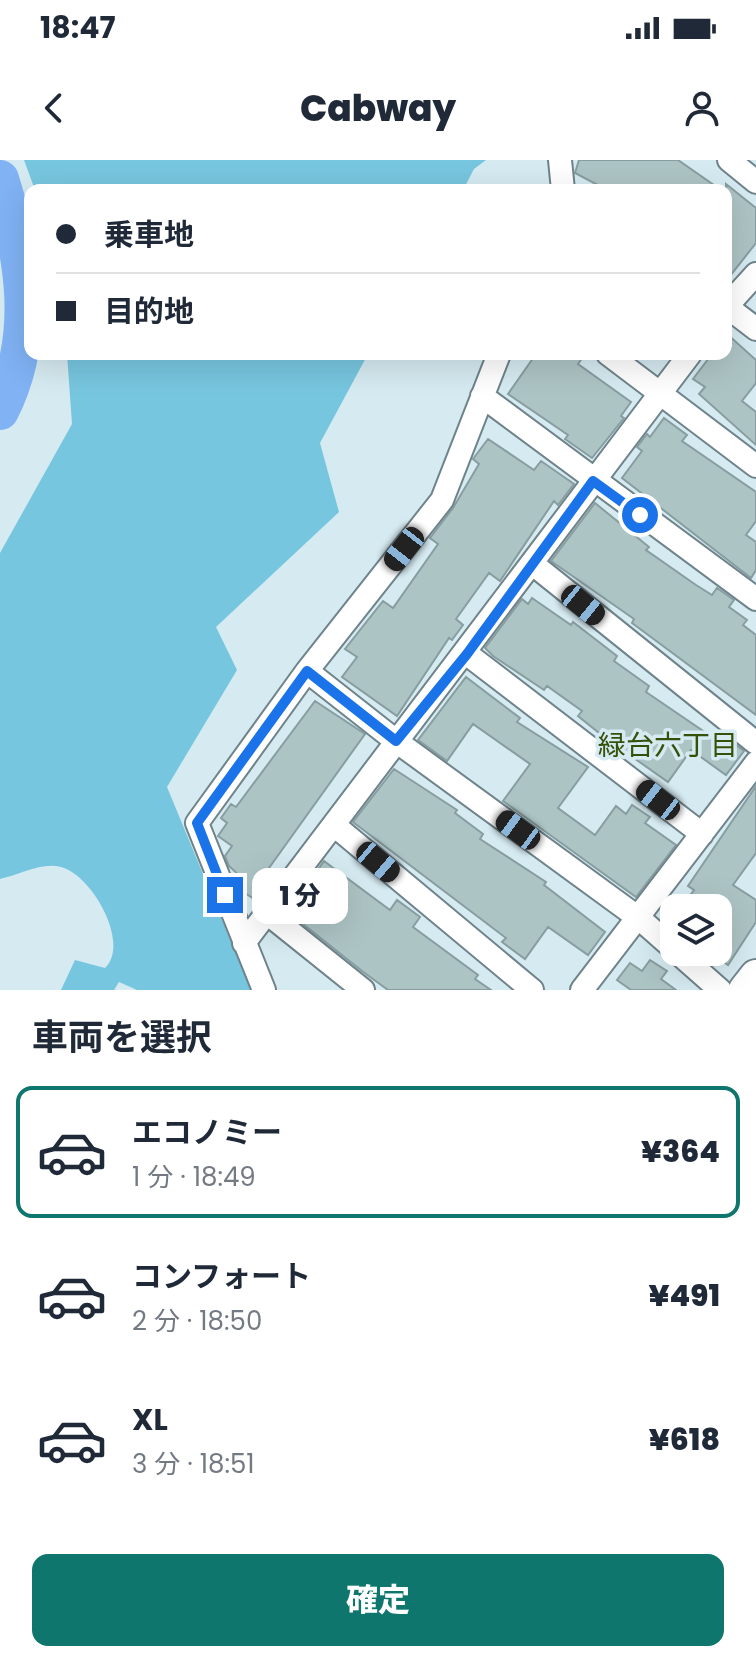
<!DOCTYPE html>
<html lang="ja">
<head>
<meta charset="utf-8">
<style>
	:root { --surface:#fff; --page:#f2f2f3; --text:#1f2937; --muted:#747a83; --line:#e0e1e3; --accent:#0f766e }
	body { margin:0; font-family:Poppins,"Noto Sans JP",sans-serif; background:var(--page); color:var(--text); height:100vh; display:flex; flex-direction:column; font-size:30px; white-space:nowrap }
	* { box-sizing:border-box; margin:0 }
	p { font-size:26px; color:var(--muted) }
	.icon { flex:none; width:44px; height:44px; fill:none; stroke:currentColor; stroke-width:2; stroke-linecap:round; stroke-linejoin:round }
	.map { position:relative; height:830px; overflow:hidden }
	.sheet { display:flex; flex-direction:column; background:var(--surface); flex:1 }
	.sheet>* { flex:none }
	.top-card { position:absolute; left:24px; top:24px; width:708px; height:176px; border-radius:16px; box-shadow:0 8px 32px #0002; display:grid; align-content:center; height:176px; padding:0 32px; background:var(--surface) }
	.buttons { position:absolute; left:660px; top:734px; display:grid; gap:16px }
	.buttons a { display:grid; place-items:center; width:72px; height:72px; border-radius:16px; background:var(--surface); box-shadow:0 8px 32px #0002; font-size:40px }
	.end { position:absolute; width:36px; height:36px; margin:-18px; border:10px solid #1a73e8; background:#fff; box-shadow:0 0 0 4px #fff }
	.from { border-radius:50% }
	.bubble { position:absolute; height:56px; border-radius:16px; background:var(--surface); box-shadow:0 8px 32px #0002; font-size:26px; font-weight:800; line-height:56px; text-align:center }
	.car { position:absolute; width:24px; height:48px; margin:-24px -12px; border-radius:10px; box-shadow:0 0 6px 2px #0007; background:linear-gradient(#222 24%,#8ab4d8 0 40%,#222 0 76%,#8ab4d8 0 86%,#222 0) }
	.top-card b { display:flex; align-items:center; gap:28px; height:76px; font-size:30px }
	.top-card b+b { border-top:2px solid var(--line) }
	.top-card i { width:20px; height:20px; background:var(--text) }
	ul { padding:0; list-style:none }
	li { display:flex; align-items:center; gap:24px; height:132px; margin:0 16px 12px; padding:0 16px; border:4px solid transparent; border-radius:16px }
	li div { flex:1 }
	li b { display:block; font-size:30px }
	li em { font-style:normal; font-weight:800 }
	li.selected { border-color:var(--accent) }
	li>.icon { width:72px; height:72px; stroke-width:1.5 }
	h2 { padding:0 32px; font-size:36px; line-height:96px }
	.cta { display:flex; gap:16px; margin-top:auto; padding:16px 32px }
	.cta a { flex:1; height:92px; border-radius:16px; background:var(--accent); color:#fff; font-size:32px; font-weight:800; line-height:92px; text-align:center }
	.status { display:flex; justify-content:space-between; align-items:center; height:56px; padding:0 40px; background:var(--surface); direction:ltr }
	.status svg { height:22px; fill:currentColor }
	header { display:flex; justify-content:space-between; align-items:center; height:104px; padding:0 32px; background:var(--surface); font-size:36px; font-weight:800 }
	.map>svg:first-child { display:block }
	.green { fill:#77c6df }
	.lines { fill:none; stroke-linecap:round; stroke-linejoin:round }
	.river { stroke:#80b2f4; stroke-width:38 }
	.building { fill:#adc4c5; stroke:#879d9f; stroke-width:2 }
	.street-casing { stroke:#6f838a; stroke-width:26 }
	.secondary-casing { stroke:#6f838a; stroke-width:36 }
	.street { stroke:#fff; stroke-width:22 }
	.secondary { stroke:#fff; stroke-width:32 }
	.route { stroke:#1a73e8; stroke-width:10 }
	.labels { text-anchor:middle; stroke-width:7; stroke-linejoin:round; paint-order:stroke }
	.neighbourhood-label { font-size:28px; fill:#345009; stroke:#d5eaf1 }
</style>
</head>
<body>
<div class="status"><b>18:47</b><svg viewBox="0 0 49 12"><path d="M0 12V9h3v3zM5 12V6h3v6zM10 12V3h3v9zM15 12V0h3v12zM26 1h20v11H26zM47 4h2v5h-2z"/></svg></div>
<header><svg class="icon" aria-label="back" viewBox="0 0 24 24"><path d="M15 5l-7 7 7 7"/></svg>Cabway<svg class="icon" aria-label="person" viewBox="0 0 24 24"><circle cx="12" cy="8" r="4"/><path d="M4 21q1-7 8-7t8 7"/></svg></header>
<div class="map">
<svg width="756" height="830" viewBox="0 0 756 830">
	<rect width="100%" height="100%" fill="#d5eaf1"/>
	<path class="green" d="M24,0h462l-12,9 -11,21h-428z
		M67,194h301l-48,89 19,69 -123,115 21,43 -70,117 84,203h-114l-18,-8 -5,8h-53l14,-30 30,8c26,-25 -14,-94 -44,-101 -20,-5 -41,8 -61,12v-326l72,-129z"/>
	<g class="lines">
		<path class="river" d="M0,19c24,77 38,157 0,232"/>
	</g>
	<path class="building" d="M579,0h99l43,30h-114l-32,-17z
		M726,24l30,24v35l-30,38z
		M726,173l30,27v23l-14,18 14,11v33l-57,-51 6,-7 -12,-8 19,-25h14z
		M536,194h49l-7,10 53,38 -10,14 3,2 -32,40 -27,-19 3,-4 -60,-41z
		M664,258l23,17 -5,6 74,51v29l-10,14 10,7v28l-5,8 -129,-100 20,-27 -5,-4 10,-13 3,3z
		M488,279l46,31 7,-9 33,23 -16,21 -4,-4 -54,80 -11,-8 -33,46 7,6 -11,15 -3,-2 -52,78 -55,-39 15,-20 -12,-8 38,-48 10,7 45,-64 -8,-6 23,-30 26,-44 -6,-5z
		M595,343l54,44 -3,3 50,35 16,10 5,-7 17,12 -5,7 18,13 -4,5 13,10v80l-124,-92 2,-4 -83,-58z
		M532,438l39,27 2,-3 44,34 -3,5 35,25 -3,6 75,51 4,-6 19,14 -18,24 -35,-25 -23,32 -64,-45 -26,-21 4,-5 -35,-25 -3,4 -51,-34 -8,-8 37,-49 6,5z
		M466,517l54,41 -3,4 71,45 -30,41 37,27 21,-29 10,8 6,-9 18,12 -5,6 31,22 -40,52 -133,-96 27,-37 -57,-40 -26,37 -29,-21z
		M315,541l50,33 -101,141 8,6 -15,20 -18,-12 6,-8 -16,-15 -4,-10 7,-10 -14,-10 9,-13 -6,-5 10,-14 5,3z
		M394,609l63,41 -2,3 28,21 -3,5 66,43 -2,3 61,47 -17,23 -40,-28 -23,32 -23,-17 4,-4 -153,-116z
		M756,626v67l-23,32 23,15v22l-28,43 -10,-7v-50h-37l13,-18 -6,-4z
		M324,701l66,49 7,-10 23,17 -7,10 65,48 -3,4 16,11h-103l-26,-19 -74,-59z
		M650,800l17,11 -6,8 15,11h-45l-14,-10 13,-17 12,8z"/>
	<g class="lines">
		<defs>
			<path id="street" d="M560,0l3,30
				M729,0l27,22
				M726,146l30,23
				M726,147l30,-33
				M608,194l148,112
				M482,236l274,203
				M534,405l222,178
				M467,494l235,180
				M307,511l135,-171 57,-146
				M334,665l198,165
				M267,753l96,77
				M244,783l446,-589
				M677,792l43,38
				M264,830l-67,-167 110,-152 89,70 244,178 34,30
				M582,830l174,-227"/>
			<path id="secondary" d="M745,830l11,-14"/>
		</defs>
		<use href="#street" class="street-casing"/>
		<use href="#secondary" class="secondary-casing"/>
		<use href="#street" class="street"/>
		<use href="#secondary" class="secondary"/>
	</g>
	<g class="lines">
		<path class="route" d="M225,735l-28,-72 110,-152 89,70 71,-87 126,-173 47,34"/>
	</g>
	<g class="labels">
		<g class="neighbourhood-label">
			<text x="668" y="595">緑台六丁目</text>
		</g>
	</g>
</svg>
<div class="buttons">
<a><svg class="icon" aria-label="layers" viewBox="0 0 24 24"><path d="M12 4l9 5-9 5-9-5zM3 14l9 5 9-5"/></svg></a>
</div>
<i class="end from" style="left:640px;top:355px"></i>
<i class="end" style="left:225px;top:735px"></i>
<div class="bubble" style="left:252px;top:708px;width:96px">1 分</div>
<i class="car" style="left:404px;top:389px;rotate:218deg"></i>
<i class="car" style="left:583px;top:445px;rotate:129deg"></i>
<i class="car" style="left:658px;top:640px;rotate:308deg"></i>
<i class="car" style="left:518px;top:670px;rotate:306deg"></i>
<i class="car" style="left:378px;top:702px;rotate:130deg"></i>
<div class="top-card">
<b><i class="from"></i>乗車地</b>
<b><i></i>目的地</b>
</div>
</div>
<section class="sheet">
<h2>車両を選択</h2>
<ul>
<li class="selected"><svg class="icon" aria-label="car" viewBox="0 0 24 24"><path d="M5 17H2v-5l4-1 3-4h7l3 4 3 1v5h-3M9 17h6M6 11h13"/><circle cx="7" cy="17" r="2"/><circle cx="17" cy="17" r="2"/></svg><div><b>エコノミー</b><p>1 分 · 18:49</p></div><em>¥364</em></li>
<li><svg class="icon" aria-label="car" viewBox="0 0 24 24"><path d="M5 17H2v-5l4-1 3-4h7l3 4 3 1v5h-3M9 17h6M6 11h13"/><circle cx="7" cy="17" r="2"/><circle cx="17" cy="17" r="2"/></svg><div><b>コンフォート</b><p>2 分 · 18:50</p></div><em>¥491</em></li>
<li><svg class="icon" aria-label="car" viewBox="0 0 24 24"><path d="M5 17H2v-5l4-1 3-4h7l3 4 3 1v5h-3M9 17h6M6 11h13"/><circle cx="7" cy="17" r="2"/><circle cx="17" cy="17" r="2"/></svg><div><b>XL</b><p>3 分 · 18:51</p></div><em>¥618</em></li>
</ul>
<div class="cta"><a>確定</a></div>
</section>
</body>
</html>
